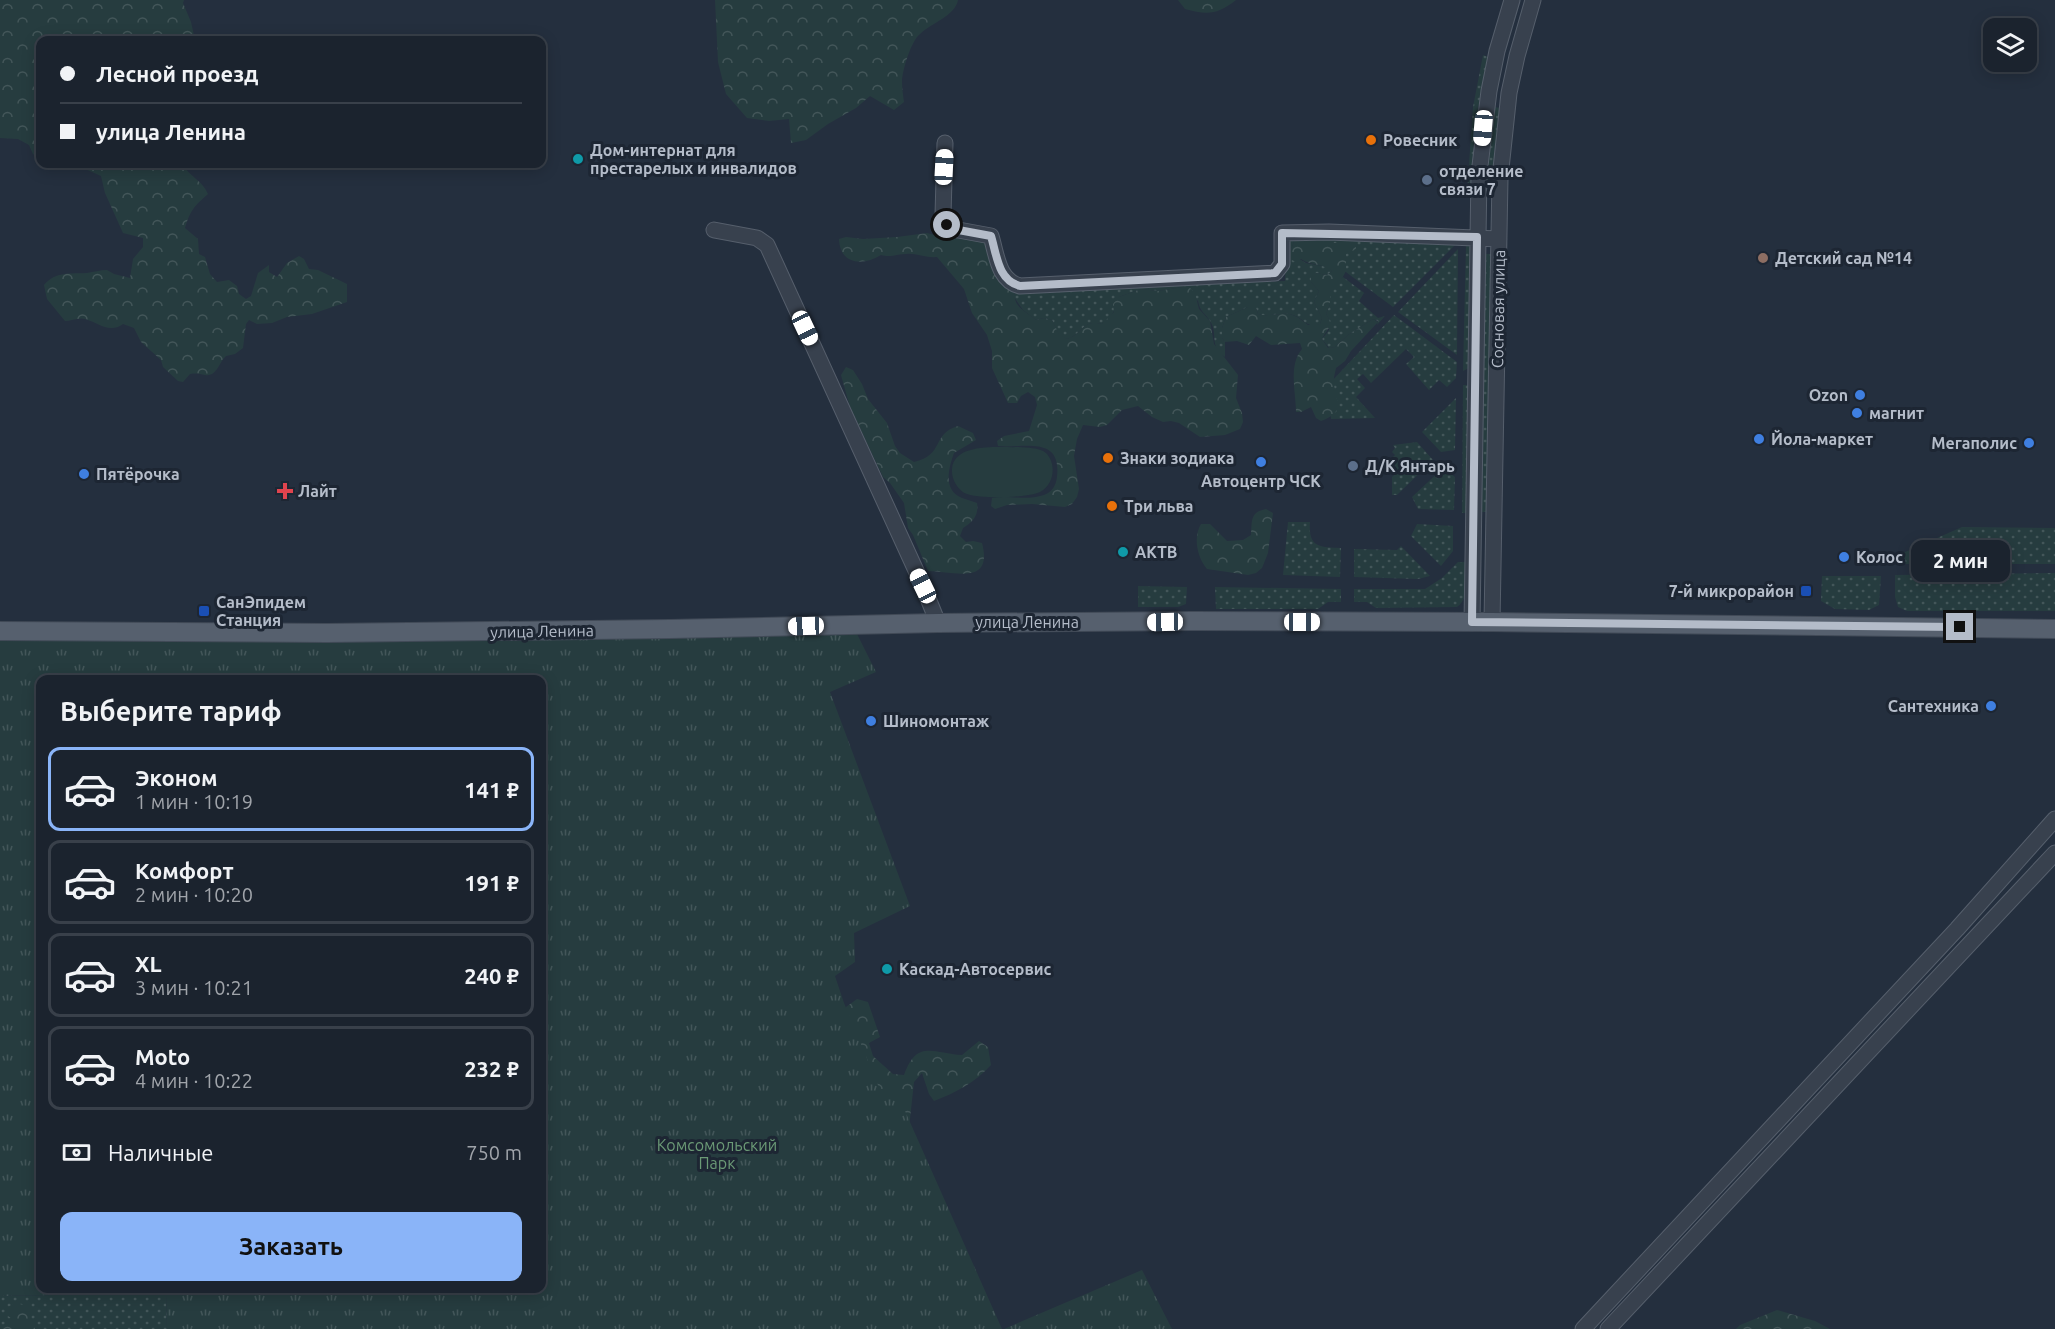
<!DOCTYPE html>
<html lang="ru">
<head>
<meta charset="utf-8">
<style>
	:root { --surface:#1b232e; --page:#242b36; --text:#f1f3f6; --muted:#a0a4aa; --line:#39404a; --accent:#8ab4f8 }
	body { margin:0; font-family:Ubuntu,sans-serif; background:var(--page); color:var(--text); height:100vh; display:flex; flex-direction:column; font-size:22px; white-space:nowrap }
	* { box-sizing:border-box; margin:0 }
	p { font-size:20px; color:var(--muted) }
	.icon { flex:none; width:33px; height:33px; fill:none; stroke:currentColor; stroke-width:2; stroke-linecap:round; stroke-linejoin:round }
	.map { position:relative; flex:1; overflow:hidden }
	.drawer { position:absolute; left:36px; top:675px; width:510px; height:618px; display:flex; flex-direction:column; background:var(--surface); border-radius:12px; box-shadow:0 3px 15px #0003,0 0 0 2px var(--line) }
	.drawer>* { flex:none }
	.hud { position:absolute; left:36px; top:36px; width:510px; height:132px; border-radius:12px; box-shadow:0 3px 15px #0003,0 0 0 2px var(--line); display:grid; align-content:center; height:132px; padding:0 24px; background:var(--surface) }
	.controls { position:absolute; left:1983px; top:18px; display:grid; gap:12px }
	.controls a { display:grid; place-items:center; width:54px; height:54px; border-radius:12px; background:var(--surface); box-shadow:0 3px 15px #0003,0 0 0 2px var(--line); font-size:30px }
	.end { position:absolute; width:27px; height:27px; margin:-14px; border:8px solid #b4bcc9; background:#111; box-shadow:0 0 0 3px #111 }
	.from { border-radius:50% }
	.bubble { position:absolute; height:42px; border-radius:12px; background:var(--surface); box-shadow:0 3px 15px #0003,0 0 0 2px var(--line); font-size:20px; font-weight:700; line-height:42px; text-align:center }
	.car { position:absolute; width:18px; height:36px; margin:-18px -9px; border-radius:8px; box-shadow:0 0 4px 2px #0007; background:linear-gradient(#fff 24%,#345 0 40%,#fff 0 76%,#345 0 86%,#fff 0) }
	.hud b { display:flex; align-items:center; gap:21px; height:57px; font-size:22px }
	.hud b+b { border-top:2px solid var(--line) }
	.hud i { width:15px; height:15px; background:var(--text) }
	ul { padding:0; list-style:none }
	li { display:flex; align-items:center; gap:18px; height:84px; margin:0 12px 9px; padding:0 12px; border:3px solid var(--line); border-radius:12px }
	li div { flex:1 }
	li b { display:block; font-size:22px }
	li em { font-style:normal; font-weight:700 }
	li.selected { border-color:var(--accent) }
	li>.icon { width:54px; height:54px; stroke-width:1.5 }
	h2 { padding:0 24px; font-size:27px; line-height:72px }
	.pay { display:flex; align-items:center; gap:15px; height:66px; padding:0 24px; font-size:22px }
	.pay p { margin-inline-start:auto }
	.button { display:flex; gap:12px; margin-top:auto; padding:12px 24px }
	.button a { flex:1; height:69px; border-radius:12px; background:var(--accent); color:#111; font-size:24px; font-weight:700; line-height:69px; text-align:center }
	.map>svg:first-child { display:block }
	.grass { fill:url(#grass-dots) }
	.forest { fill:url(#forest-crowns) }
	.park { fill:url(#park-tufts); fill-rule:evenodd }
	.pitch { fill:#263c3f }
	.lines { fill:none; stroke-linecap:round; stroke-linejoin:round }
	.minor-casing { stroke:#565f6c; stroke-width:17 }
	.major-casing { stroke:#414a57; stroke-width:20 }
	.minor { stroke:#38414e; stroke-width:15 }
	.major { stroke:#56606e; stroke-width:18 }
	.route { stroke:#b4bcc9; stroke-width:8 }
	.food-dot { fill:#e8710a; stroke:#1d2633; stroke-width:2 }
	.culture-dot { fill:#0f9aa8; stroke:#1d2633; stroke-width:2 }
	.service-dot { fill:#5c6f8a; stroke:#1d2633; stroke-width:2 }
	.education-dot { fill:#8d6e63; stroke:#1d2633; stroke-width:2 }
	.shop-dot { fill:#3f7fe0; stroke:#1d2633; stroke-width:2 }
	.health-dot { fill:#e0444e; stroke:#1d2633; stroke-width:2 }
	.transit-dot { fill:#1a4fb4; stroke:#1d2633; stroke-width:2 }
	.labels { text-anchor:middle; stroke-width:6; stroke-linejoin:round; paint-order:stroke }
	.poi-label { font-size:16px; font-weight:bold; fill:#b4bcc9; stroke:#1d2633; text-anchor:start }
	.street-label { font-size:16px; fill:#b4bcc9; stroke:#1d2633 }
	.park-label { font-size:16px; fill:#6b9a76; stroke:#1d2633 }
</style>
</head>
<body>
<div class="map">
<svg width="2055" height="1329" viewBox="0 0 2055 1329">
	<defs>
		<pattern id="grass-dots" width="8" height="8" patternUnits="userSpaceOnUse" patternTransform="scale(1.5)"><rect width="8" height="8" fill="#263c3f"/><path d="M2 2h.1M6 6h.1" fill="none" stroke="#435659" stroke-width="1.8" stroke-linecap="round"/></pattern>
		<pattern id="forest-crowns" width="20" height="18" patternUnits="userSpaceOnUse" patternTransform="scale(1.5)"><rect width="20" height="18" fill="#263c3f"/><path d="M2 6a3 3 0 1 1 6 0M12 15a3 3 0 1 1 6 0" fill="none" stroke="#435659"/></pattern>
		<pattern id="park-tufts" width="24" height="20" patternUnits="userSpaceOnUse" patternTransform="scale(1.5)"><rect width="24" height="20" fill="#263c3f"/><path d="M3 7l-1-3M5 7V3M7 7l1-3M15 17l-1-3M17 17v-4M19 17l1-3" fill="none" stroke="#435659"/></pattern>
	</defs>
	<rect width="100%" height="100%" fill="#242f3e"/>
	<path class="grass" d="M1483,55l5,2 -10,52 -6,85 -5,-1 6,-86z
		M1494,107l6,1 -6,48 -2,38h-6l2,-40z
		M1296,235l160,9 -63,63z
		M1287,236l7,5 -4,12 16,10 22,4 4,4 -5,4 -11,-2 -5,9 8,9 -5,11 8,16 -2,6c-14,5 -16,-6 -27,-9 -11,-4 -24,3 -35,-1l-2,-6 -8,-1 -22,10 -4,11v10l3,4v15c-17,-12 -6,-22 -15,-36 -5,-8 -10,-9 -12,-20l-15,-14 -25,4 -17,-2 -22,8c-4,13 -6,20 -17,27 -20,-5 -18,9 -35,15l-8,-4 -7,-15 -8,-2 -8,2 -13,-10 -9,-13 1,-6 270,-10z
		M1466,246h5l-2,122 -6,3z
		M1458,249l-1,106 -59,-43z
		M1484,254h7l-3,258h-6z
		M1343,277l24,18 -3,-2 -5,8 19,17 7,-2 -8,9 1,-4 -5,-2 -25,16 -13,12 -6,1 -7,-9 7,-9v-11l-3,-5 4,-10v-12z
		M1394,315l63,47 -1,16 -9,9 -8,-7 -10,10 -23,-26 8,-7 -8,-8 -35,34 -8,-9 -6,5 8,9 -9,9 19,21 -44,1 -1,-36z
		M1463,385h5v128h-6z
		M1456,398l-1,52 -14,2 -19,-20z
		M1417,442l16,18 -36,35h-5v-18l3,-3 -3,-3 3,-3 -3,-3 3,-4 -3,-3 3,-3 -3,-3 3,-4 -2,-3z
		M1443,468l12,9 -1,33 -36,-1 -6,-12z
		M1288,522h22c-2,26 10,25 31,26l-1,29 -57,-2z
		M1417,524l36,2v25l-12,15 -30,-30z
		M1962,527l93,1v36h-160l1,-8z
		M1401,546l29,30 -12,3 -64,-2v-28l43,1z
		M1458,562h8c0,15 4,36 -9,45l-81,1 -9,-6h-13v-13h71l17,-11z
		M2055,573v38h-148l-9,-4 -3,-10v-22z
		M1822,576h59l-2,29 -10,5 -34,-1 -14,-8z
		M1138,586l49,1 -1,17 -8,3h-40z
		M1215,587l126,2v13h-13l-10,7h-102z
		M166,1293l1,36h-167v-33z"/>
	<path class="forest" d="M0,0h184l-1,3 8,19 4,18h-155v118l-7,-4 -4,-9 -11,-6 -18,-1z
		M715,0h243c-3,16 -27,23 -38,34 -9,7 -18,37 -18,48 0,7 1,13 2,20l-10,8 -24,-14 -14,12 -28,16 -22,16 -15,3 -2,-24 -20,2 -22,-3 -21,-24 -8,-32z
		M1178,0h58c-19,15 -29,15 -51,9z
		M74,164h108c8,13 20,16 26,30 -14,12 -18,17 -23,34l13,11 1,15 6,3 5,17 7,8 12,-2 8,6 2,8 7,5 5,-3 7,-23 11,-8v7l8,5 10,-14 12,-7 5,3 5,10 9,1 29,14v18l-35,12 -25,3 -15,6 -15,1 -8,-4 -3,4 -3,24 -8,6 -9,2c-7,6 -9,21 -21,19 -5,-1 -8,-2 -15,-1l-7,8 -5,-1 -15,-14 -2,-7 -20,-18 -7,-14 -11,-4c-14,10 -24,-1 -38,-5 -6,-2 -14,2 -20,2l-18,-22 -3,-14c12,-14 26,-11 43,-12 7,-1 13,-3 20,-3l7,4 16,4 3,-19 10,-12v-9l-20,-5 -18,-40 -4,-17z
		M927,233c19,6 39,5 59,8l29,50c-3,16 11,20 21,29l8,-2 8,2 7,14 8,5c17,-6 15,-20 35,-15l12,-12 -1,-8 6,-7 22,-8 17,2 25,-4 7,1 5,5 4,16 11,12 4,23 24,31 -2,23 6,15 1,9 -3,7 -15,6 -25,2 -21,-14 -8,-2 -8,1 -11,-5 -14,-11 -16,4 -15,15 -7,2 -17,-2 -6,14 -3,17 5,33 -2,8 -5,7 -7,3 -33,-3 -25,1 -12,4 -4,-3 1,-8c17,-3 35,3 52,-3 8,-3 12,-9 13,-18 5,-43 -35,-28 -59,-31l-1,-5 7,-5 25,-5 8,-26 -2,-8 -7,-5 -7,4 -4,7h-9l-16,-35v-17l-5,-16 -15,-22 -8,-24 -27,-32c-12,1 -20,-4 -31,-3 -10,0 -15,4 -25,1 -18,11 -41,10 -42,-16l7,-2 17,2 34,-2z
		M1304,237c11,1 22,6 31,6 9,-1 13,-4 21,0v6l-10,5v17l-8,15 -8,6v12l-4,10c9,13 1,14 -4,25l6,9 7,-1 13,-12 25,-16 5,3 -27,29 -6,10 -9,7c-1,5 -3,11 -2,16 2,19 12,27 -13,37l-5,-3 -5,-11 -10,5h-5c0,-19 -8,-47 6,-63l-2,-6 -29,2 -15,-9 -7,9 -12,-4 -12,1 -3,-4v-10l4,-11 22,-10 1,-6 6,-2 4,4 -3,5 2,6c12,4 26,-4 37,2 5,2 9,6 13,9l12,-1 2,-6 -8,-16 5,-11 -8,-9v-5l5,-4 11,2 5,-4c-9,-8 -21,-5 -31,-12l-5,3 -6,-3v-6l4,-12z
		M846,367l7,3 9,14 6,15 19,24 8,23 5,7 14,9c31,-7 17,-28 44,-36l15,7 3,7 -22,13c-5,14 -12,37 8,45 5,2 10,3 15,5 2,12 -4,19 -14,25l-3,8 6,6 7,-1 9,2c11,42 -26,29 -54,28l-15,-36 -5,-7 -4,-25 -14,-20 -7,-6 -33,-70 -9,-32z
		M1266,509l7,4 -5,40 -6,15 -6,5 -8,2 -41,-6c-10,-12 -14,-32 -6,-45h9l17,17 16,-1 8,-5c1,-14 -1,-23 15,-26z
		M857,999l11,3 12,35 -11,6 4,13 20,18 11,1c13,-36 28,-22 58,-20l17,-14 9,6 3,18c-15,17 -36,28 -57,36l-5,-7 -7,-21 -8,9 -6,55 -78,-19 12,-97 4,-14z
		M17,1303l9,3 5,5 -3,8 6,3 1,7h-33l12,-9 -6,-4v-9z
		M1777,1310l38,11 15,8h-94l4,-4z"/>
	<path class="park" d="M852,624l24,48 -46,20 80,214 -56,27 1,29 -20,14 9,27 36,87 13,-6 109,245h-835l-1,-36 -166,3v-665zM40,680h502v608h-502z
		M1142,1270l30,59h-168z"/>
	<path class="pitch" d="M1019,447c8,1 20,0 27,6 11,11 8,32 -6,39 -13,6 -59,7 -73,2 -9,-3 -16,-15 -15,-25 2,-27 48,-21 67,-22z"/>
	<g class="lines">
		<defs>
			<path id="minor" d="M945,143l-2,72 4,10 6,4 38,7c6,20 7,44 29,50l255,-13 7,-9v-31l47,-1 170,7
				M714,230l43,8 10,7 156,341 15,37
				M1492,622l8,-444 9,-85 8,-37 16,-56
				M1472,623l7,-449 10,-83 8,-40 15,-51
				M1583,1329l374,-400 98,-110
				M1608,1329l447,-476"/>
			<path id="major" d="M0,631l327,2 343,-4 268,-6 254,-2 300,1 563,7"/>
		</defs>
		<use href="#minor" class="minor-casing"/>
		<use href="#major" class="major-casing"/>
		<use href="#minor" class="minor"/>
		<use href="#major" class="major"/>
	</g>
	<g class="lines">
		<path class="route" d="M947,225l6,4 38,7c6,20 7,44 29,50l255,-13 7,-9v-31l195,4 -5,385 488,5"/>
	</g>
	<g class="food-dot">
		<circle cx="1371" cy="140" r="6"/>
		<circle cx="1108" cy="458" r="6"/>
		<circle cx="1112" cy="506" r="6"/>
	</g>
	<g class="culture-dot">
		<circle cx="578" cy="159" r="6"/>
		<circle cx="1123" cy="552" r="6"/>
		<circle cx="887" cy="969" r="6"/>
	</g>
	<g class="service-dot">
		<circle cx="1427" cy="180" r="6"/>
		<circle cx="1353" cy="466" r="6"/>
	</g>
	<circle class="education-dot" cx="1763" cy="258" r="6"/>
	<g class="shop-dot">
		<circle cx="1860" cy="395" r="6"/>
		<circle cx="1857" cy="413" r="6"/>
		<circle cx="1759" cy="439" r="6"/>
		<circle cx="2029" cy="443" r="6"/>
		<circle cx="1261" cy="462" r="6"/>
		<circle cx="84" cy="474" r="6"/>
		<circle cx="1844" cy="557" r="6"/>
		<circle cx="1991" cy="706" r="6"/>
		<circle cx="871" cy="721" r="6"/>
	</g>
	<path class="health-dot" d="M282 482h6v6h6v6h-6v6h-6v-6h-6v-6h6z"/>
	<g class="transit-dot">
		<rect x="1800" y="585" width="12" height="12" rx="3"/>
		<rect x="198" y="605" width="12" height="12" rx="3"/>
	</g>
	<g class="labels">
		<g class="poi-label">
			<text x="1383" y="146">Ровесник</text>
			<text x="590" y="156">Дом-интернат для<tspan x="590" dy="18">престарелых и инвалидов</tspan></text>
			<text x="1439" y="177">отделение<tspan x="1439" dy="18">связи 7</tspan></text>
			<text x="1775" y="264">Детский сад №14</text>
			<text x="1848" y="401" text-anchor="end">Ozon</text>
			<text x="1869" y="419">магнит</text>
			<text x="1771" y="445">Йола-маркет</text>
			<text x="2017" y="449" text-anchor="end">Мегаполис</text>
			<text x="1120" y="464">Знаки зодиака</text>
			<text x="1365" y="472">Д/К Янтарь</text>
			<text x="96" y="480">Пятёрочка</text>
			<text x="1261" y="487" text-anchor="middle">Автоцентр ЧСК</text>
			<text x="298" y="497">Лайт</text>
			<text x="1124" y="512">Три льва</text>
			<text x="1135" y="558">АКТВ</text>
			<text x="1856" y="563">Колос</text>
			<text x="1794" y="597" text-anchor="end">7-й микрорайон</text>
			<text x="216" y="608">СанЭпидем<tspan x="216" dy="18">Станция</tspan></text>
			<text x="1979" y="712" text-anchor="end">Сантехника</text>
			<text x="883" y="727">Шиномонтаж</text>
			<text x="899" y="975">Каскад-Автосервис</text>
		</g>
		<g class="street-label">
			<text transform="translate(1498 309) rotate(-89)" y="6">Сосновая улица</text>
			<text x="1027" y="628">улица Ленина</text>
			<text transform="translate(542 631) rotate(-1)" y="6">улица Ленина</text>
		</g>
		<g class="park-label">
			<text x="717" y="1151">Комсомольский<tspan x="717" dy="18">Парк</tspan></text>
		</g>
	</g>
</svg>
<div class="controls">
<a><svg class="icon" aria-label="layers" viewBox="0 0 24 24"><path d="M12 4l9 5-9 5-9-5zM3 14l9 5 9-5"/></svg></a>
</div>
<i class="end from" style="left:947px;top:225px"></i>
<i class="end" style="left:1960px;top:627px"></i>
<div class="bubble" style="left:1911px;top:540px;width:99px">2 мин</div>
<i class="car" style="left:1483px;top:128px;rotate:185deg"></i>
<i class="car" style="left:944px;top:167px;rotate:3deg"></i>
<i class="car" style="left:805px;top:328px;rotate:155deg"></i>
<i class="car" style="left:923px;top:586px;rotate:334deg"></i>
<i class="car" style="left:1165px;top:622px;rotate:269deg"></i>
<i class="car" style="left:1302px;top:622px;rotate:90deg"></i>
<i class="car" style="left:806px;top:626px;rotate:268deg"></i>
<div class="hud">
<b><i class="from"></i>Лесной проезд</b>
<b><i></i>улица Ленина</b>
</div>
<section class="drawer">
<h2>Выберите тариф</h2>
<ul>
<li class="selected"><svg class="icon" aria-label="car" viewBox="0 0 24 24"><path d="M5 17H2v-5l4-1 3-4h7l3 4 3 1v5h-3M9 17h6M6 11h13"/><circle cx="7" cy="17" r="2"/><circle cx="17" cy="17" r="2"/></svg><div><b>Эконом</b><p>1 мин · 10:19</p></div><em>141 ₽</em></li>
<li><svg class="icon" aria-label="car" viewBox="0 0 24 24"><path d="M5 17H2v-5l4-1 3-4h7l3 4 3 1v5h-3M9 17h6M6 11h13"/><circle cx="7" cy="17" r="2"/><circle cx="17" cy="17" r="2"/></svg><div><b>Комфорт</b><p>2 мин · 10:20</p></div><em>191 ₽</em></li>
<li><svg class="icon" aria-label="car" viewBox="0 0 24 24"><path d="M5 17H2v-5l4-1 3-4h7l3 4 3 1v5h-3M9 17h6M6 11h13"/><circle cx="7" cy="17" r="2"/><circle cx="17" cy="17" r="2"/></svg><div><b>XL</b><p>3 мин · 10:21</p></div><em>240 ₽</em></li>
<li><svg class="icon" aria-label="car" viewBox="0 0 24 24"><path d="M5 17H2v-5l4-1 3-4h7l3 4 3 1v5h-3M9 17h6M6 11h13"/><circle cx="7" cy="17" r="2"/><circle cx="17" cy="17" r="2"/></svg><div><b>Moto</b><p>4 мин · 10:22</p></div><em>232 ₽</em></li>
</ul>
<div class="pay"><svg class="icon" aria-label="cash" viewBox="0 0 24 24"><path d="M3 7h18v10H3z"/><circle cx="12" cy="12" r="2"/></svg>Наличные<p>750 m</p></div>
<div class="button"><a>Заказать</a></div>
</section>
</div>
</body>
</html>
